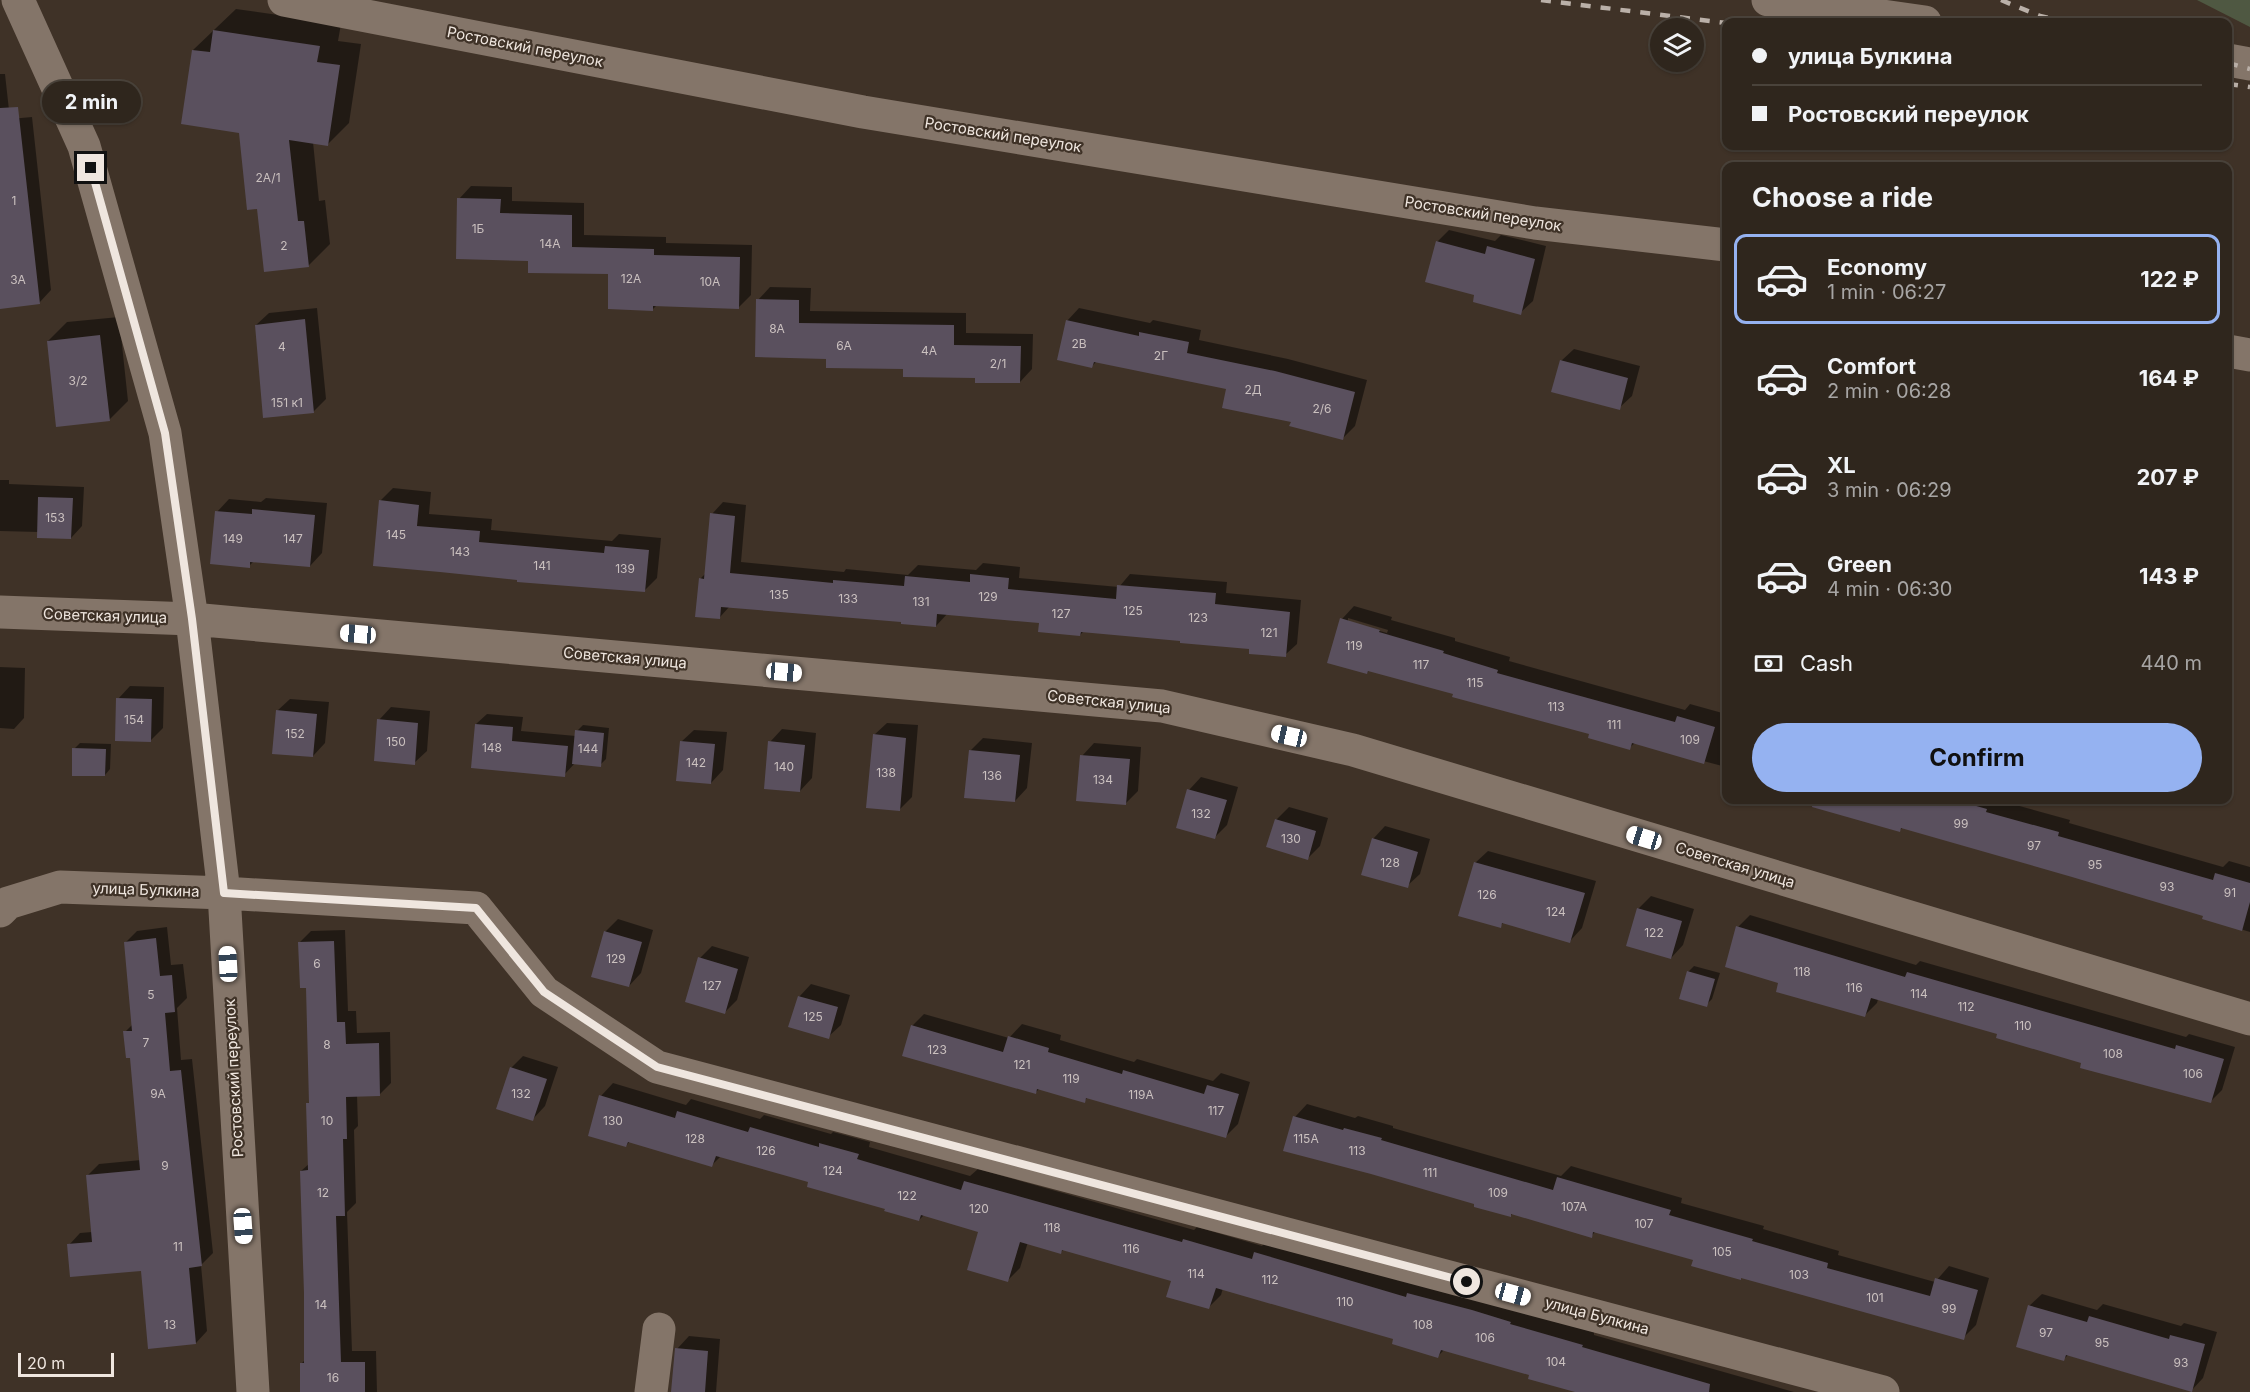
<!DOCTYPE html>
<html lang="en">
<head>
<meta charset="utf-8">
<style>
	:root { --surface:#2f261d; --page:#372e26; --text:#f1f3f6; --muted:#a7a5a4; --line:#4a433b; --accent:#95b2f1 }
	body { margin:0; font-family:Inter,sans-serif; background:var(--page); color:var(--text); height:100vh; display:flex; flex-direction:column; font-size:22px; white-space:nowrap }
	* { box-sizing:border-box; margin:0 }
	p { font-size:20px; color:var(--muted) }
	.icon { flex:none; width:33px; height:33px; fill:none; stroke:currentColor; stroke-width:2; stroke-linecap:round; stroke-linejoin:round }
	.map { position:relative; flex:1; overflow:hidden }
	.details { position:absolute; left:1722px; top:162px; width:510px; height:642px; display:flex; flex-direction:column; background:var(--surface); border-radius:12px; box-shadow:0 2px 4px #0004,0 0 0 2px var(--line) }
	.details>* { flex:none }
	.hud { position:absolute; left:1722px; top:18px; width:510px; height:132px; border-radius:12px; box-shadow:0 2px 4px #0004,0 0 0 2px var(--line); display:grid; align-content:center; height:132px; padding:0 30px; background:var(--surface) }
	.fabs { position:absolute; left:1650px; top:18px; display:grid; gap:12px }
	.fabs a { display:grid; place-items:center; width:54px; height:54px; border-radius:50%; background:var(--surface); box-shadow:0 2px 4px #0004,0 0 0 2px var(--line); font-size:30px }
	.scale { position:absolute; left:18px; bottom:15px; width:96px; box-sizing:border-box; padding-left:6px; border:3px solid #efe6df; border-top:0; font-size:16px; line-height:21px; white-space:nowrap; color:#efe6df; -webkit-text-stroke:4px #3f3227; paint-order:stroke }
	.end { position:absolute; width:27px; height:27px; margin:-14px; border:8px solid #efe6df; background:#111; box-shadow:0 0 0 3px #111 }
	.from { border-radius:50% }
	.bubble { position:absolute; height:42px; border-radius:21px; background:var(--surface); box-shadow:0 2px 4px #0004,0 0 0 2px var(--line); font-size:20px; font-weight:700; line-height:42px; text-align:center }
	.car { position:absolute; width:18px; height:36px; margin:-18px -9px; border-radius:8px; box-shadow:0 0 4px 2px #0007; background:linear-gradient(#fff 24%,#345 0 40%,#fff 0 76%,#345 0 86%,#fff 0) }
	.hud b { display:flex; align-items:center; gap:21px; height:57px; font-size:22px }
	.hud b+b { border-top:2px solid var(--line) }
	.hud i { width:15px; height:15px; background:var(--text) }
	ul { padding:0; list-style:none }
	li { display:flex; align-items:center; gap:18px; height:90px; margin:0 12px 9px; padding:0 18px; border:3px solid transparent; border-radius:12px }
	li div { flex:1 }
	li b { display:block; font-size:22px }
	li em { font-style:normal; font-weight:700 }
	li.active { border-color:var(--accent) }
	li>.icon { width:54px; height:54px; stroke-width:1.5 }
	h2 { padding:0 30px; font-size:27px; line-height:72px }
	.pay { display:flex; align-items:center; gap:15px; height:66px; padding:0 30px; font-size:22px }
	.pay p { margin-inline-start:auto }
	.button { display:flex; gap:12px; margin-top:auto; padding:12px 30px }
	.button a { flex:1; height:69px; border-radius:36px; background:var(--accent); color:#111; font-size:24px; font-weight:700; line-height:69px; text-align:center }
	.map>svg:first-child { display:block }
	.green { fill:#4f5842 }
	.shadow { fill:#0007; fill-rule:evenodd }
	.building { fill:#5a505e }
	.lines { fill:none; stroke-linecap:round; stroke-linejoin:round }
	.minor { stroke:#847569; stroke-width:33 }
	.rail { stroke:#bab0a8; stroke-width:4.5; stroke-dasharray:10 10; stroke-linecap:butt }
	.route { stroke:#efe6df; stroke-width:8 }
	.labels { text-anchor:middle; stroke-width:4.5; stroke-linejoin:round; paint-order:stroke }
	.number-label { font-size:12px; fill:#cac0bf }
	.street-label { font-size:15px; fill:#efe6df; stroke:#3f3227 }
</style>
</head>
<body>
<div class="map">
<svg width="2250" height="1392" viewBox="0 0 2250 1392">
	<rect width="100%" height="100%" fill="#3f3227"/>
	<path class="green" d="M2197,0h53v27z"/>
	<path class="shadow" d="M236,9l105,15 -3,17 23,3 -12,79 -21,21 -15,-2 6,59 6,-1 5,44 -22,22 -49,-59 -19,-76 -47,-81z
		M0,74h5l5,45 22,-2 19,173 -12,13 -39,4z
		M471,186l41,1v14l72,2v32l82,2v6l86,2 -1,50 -12,12 -82,-2 -4,4 -43,-37 -80,-12 -71,-61z
		M1449,230l46,11 6,-6 45,11 -13,55 -13,12 -44,-19 -39,-52z
		M770,287l41,1 -1,23 156,2v20l67,1 -1,35 -12,13 -193,-24 -69,-58z
		M317,308l9,91 -13,13 -57,-87 13,-12z
		M1079,308l71,15 3,-3 48,10 -2,10 89,19 79,21 -12,46 -13,13 -50,-18 -64,-34 -131,-26 -5,5 -25,-45z
		M119,317l9,84 -19,19 -61,-79 19,-19z
		M1574,349l66,17 -8,30 -13,12 -58,-47z
		M0,480h9v4l75,3 -2,39 -11,12 -33,-6 -38,-1z
		M393,488l38,4 -2,22 63,5 -1,11 121,11 7,-7 42,4 -4,40 -12,12 -205,-20 -60,-69z
		M266,498l61,5 -5,50 -12,13 -56,-5 -5,5 -32,-54 12,-13 32,3z
		M723,502l23,3 -5,57 103,10 2,-3 62,6 10,-10 58,5 7,-7 37,4 -1,11 100,9 11,-13 97,8 -1,11 75,7 -4,44 -12,11 -34,-8 -70,-7 -97,-9 -4,4 -39,-13 -93,-9 -12,13 -34,-5 -172,-15 -10,11 -20,-38 6,-6 6,-59z
		M1354,606l38,11 -1,3 64,18v3l55,16 -1,4 176,49 5,-6 36,10v53l-91,-24 -6,5 -38,-15 -136,-40 -85,-24 -3,4 -25,-54zM1348,618l40,12 -1,3 -39,-11z
		M0,667l25,1 -1,50 -10,11 -14,-1z
		M130,686l34,1 -1,41 -12,12 -33,-41z
		M290,699l39,3 -4,41 -12,13 -36,-45z
		M391,707l39,4 -3,40 -13,12 -35,-43z
		M487,714l36,3 -2,14 55,5 1,-5 6,-6 26,3 -3,31 -6,6 -25,-2 -11,12 -88,-51z
		M887,723l31,2 -6,72 -13,13 -25,-75z
		M782,729l34,4 -4,45 -12,13 -30,-49z
		M694,730l33,2 -4,38 -12,13 -30,-41z
		M983,738l49,5 -5,45 -12,13 -45,-50z
		M80,743l31,1 -1,25 -5,6 -31,-26z
		M1094,743l47,4 -3,44 -13,13 -43,-48z
		M1201,777l37,10 -11,38 -13,13 -25,-48z
		M1808,800h190l72,20 -1,3 154,44 6,-6 21,6v65l-46,-14 1,-3 -302,-88 -3,3z
		M1289,807l39,11 -8,28 -12,12 -32,-38z
		M1385,826l45,13 -10,35 -13,12 -34,-47z
		M1488,851l108,30 -14,47 -12,13 -66,-19 -4,4 -25,-63z
		M1651,896l43,13 -11,36 -12,13 -33,-49z
		M1750,915l166,50 4,-4 266,76 3,-3 46,13 -13,43 -12,12 -211,-69 -121,-34 -1,4 -12,12 -85,-33 -42,-55z
		M618,919l35,11 -12,43 -12,13 -24,-54z
		M167,927l4,38 12,-1 4,34 -10,10 4,52 11,-1 21,194 -12,12 6,66 -11,12 -54,-74 -73,-24 11,-12 12,-1 -5,-56 12,-12 42,-4 -10,-104 -6,-24 8,-8 -8,-81 12,-12z
		M345,930l3,81h8l1,22 33,-1 1,51 -11,11 -23,1 1,31 -4,4 2,73 -9,9 5,139h24l1,41h-75l-1,-28 4,-4 1,-67 -5,-122 9,-8 -2,-59 2,-3 -2,-115 -8,-44 11,-11z
		M712,946l37,11 -12,43 -12,12 -25,-54z
		M1694,966l26,7 -8,26 -6,6 -18,-33z
		M811,984l39,11 -9,30 -13,12 -29,-40z
		M924,1014l85,24 13,-14 39,11 -1,5 74,22 3,-3 76,22 8,-8 29,9 -12,42 -12,12 -138,-39 -4,4 -44,-13 -5,5 -123,-67z
		M523,1056l35,11 -13,39 -12,13 -22,-51z
		M613,1083l73,22 5,-6 69,20 4,-4 67,19 2,-2 37,10 -1,5 101,29 8,-7 216,61 3,-3 65,19 5,-6 327,92v3l200,57h-215l-48,-18 -86,-25 -7,7 -43,-18 -172,-50 -2,7 -12,12 -36,-27 -109,-31 -3,3 -33,-10 -8,26 -12,12 -28,-49 -56,-16 -5,5 -109,-39 -89,-25 -9,9 -82,-24 -4,5 -25,-50z
		M1307,1104l48,14 3,-2 35,10v2l168,48 10,-10 111,32 -1,5 83,23 -1,3 76,22 -1,4 97,27 14,-16 40,12 -13,47 -13,13 -367,-107 -5,5 -78,-23 -3,3 -34,-13 -181,-86z
		M2042,1294l55,16 6,-6 78,22 3,-3 33,9 -14,46 -12,13 -123,-36 -4,4 -35,-53z
		M689,1336l31,3 -4,53h-43l4,-43z"/>
	<path class="building" d="M213,30l107,16 -3,16 23,3 -12,81 -39,-6 9,81h6l5,46 -45,5 -7,-63 -10,1 -8,-77 -58,-9 11,-74 18,2z
		M18,107l22,197 -40,5v-201z
		M457,198l44,1 -1,14 72,2v32l82,2v6l86,2 -1,52 -86,-3v5l-45,-2v-35l-80,-1v-12l-72,-2z
		M1436,241l49,13 2,-8 48,13 -14,56 -48,-13 1,-7 -49,-13z
		M756,299l43,1v23l155,2v20l67,1 -1,37h-45v-5l-72,-1v-8l-77,-1v-9l-71,-2z
		M305,319l9,94 -51,5 -8,-93z
		M1066,320l73,16v-4l50,10 -2,11 88,18 80,21 -12,48 -54,-14 2,-4 -69,-14 4,-19 -132,-27 -2,6 -35,-8z
		M100,335l10,86 -54,6 -9,-86z
		M1560,360l68,18 -8,32 -69,-18z
		M38,497l35,1 -2,41 -34,-1z
		M379,500l40,5 -2,21 63,5 -1,11 125,11 1,-7 44,4 -4,42 -128,-10v-2l-77,-8 -67,-6z
		M252,509l63,6 -5,52 -60,-5v6l-40,-4 5,-53 37,3z
		M710,513l25,3 -5,57 103,10v-3l71,6 1,-10 65,6v-8l39,4 -1,11 108,10 1,-14 99,8 -1,11 75,8 -4,45 -37,-3v-5l-69,-6v-2l-99,-9 -1,4 -42,-4 1,-9 -102,-9 -1,13 -35,-3v-2l-180,-15 -1,12 -25,-2 4,-39 5,1z
		M1340,618l40,12 -1,2 65,19 -1,2 55,17 -1,3 178,49 2,-6 38,11 -11,37 -72,-21 -2,7 -42,-12 1,-4 -137,-37 1,-3 -85,-23 -1,3 -40,-11z
		M116,698l36,1 -1,43 -36,-1z
		M276,710l41,4 -4,43 -41,-3z
		M377,719l41,4 -3,42 -41,-4z
		M475,724l38,3 -1,14 56,5 -3,31 -94,-9z
		M575,730l29,3 -3,34 -29,-3z
		M873,734l33,4 -6,73 -34,-3z
		M680,741l35,3 -4,40 -35,-3z
		M768,741l37,4 -5,47 -36,-3z
		M72,748l34,1 -1,27h-33z
		M969,750l51,5 -5,47 -51,-4z
		M1080,755l50,4 -4,46 -50,-4z
		M1187,789l40,11 -12,39 -39,-11z
		M1813,800h142l32,9 -1,3 73,20 -1,4 155,44 2,-7 35,10v19l-8,29 -40,-12 1,-3 -131,-39 -171,-49 -1,4 -88,-25z
		M1275,819l41,12 -8,29 -42,-13z
		M1372,838l46,14 -10,36 -47,-13z
		M1474,862l111,31 -15,50 -68,-20 -1,5 -43,-12z
		M1637,908l45,13 -11,38 -45,-13z
		M1736,926l169,51 2,-5 268,77 1,-4 48,14 -13,44 -131,-35 1,-5 -85,-25 1,-4 -126,-36 -6,19 -89,-25 2,-9 -53,-16z
		M604,931l38,11 -13,45 -38,-10z
		M156,938l4,38 12,-1 3,37 -10,1 5,58 11,-1 21,196 -13,2 7,76 -48,5 -7,-78 -71,6 -3,-33 25,-2 -6,-67 54,-5 -10,-112h-4l-3,-27h9l-8,-89z
		M334,941l3,81h8l1,22 33,-1 1,53 -34,1 1,42h-4l2,77h-9l5,146h24v30h-65v-29h4v-70l-4,-122 8,-1 -2,-67h3l-3,-115h-6l-2,-46z
		M698,957l40,12 -13,45 -40,-12z
		M1687,971l28,8 -8,28 -28,-8z
		M798,996l40,11 -9,32 -41,-12z
		M911,1025l92,27 5,-16 41,12 -1,4 74,22 1,-4 81,24 3,-9 32,9 -13,44 -140,-40 -1,5 -48,-14 -1,5 -134,-38z
		M510,1067l37,12 -14,42 -37,-12z
		M599,1095l76,23 2,-7 71,21 2,-5 69,20v-4l40,11 -2,5 104,31 3,-9 218,61 1,-3 69,20 2,-7 152,45 1,-4 65,17 39,12 -1,2 73,21 -1,2 128,37 -1,8h-134l-47,-13 1,-4 -88,-25 -3,8 -46,-14 1,-5 -177,-51 -7,21 -43,-12 5,-16 -109,-31 -1,4 -41,-12 -12,40 -41,-12 11,-38 -57,-17 -2,6 -35,-10 1,-2 -78,-22 1,-5 -92,-26 -4,11 -84,-25 -2,5 -38,-11z
		M1293,1116l50,14 1,-2 38,10 -1,2 172,50 4,-13 114,33 -2,5 84,24 -1,2 76,22 -1,5 103,28 5,-18 43,12 -14,50 -223,-62v2l-50,-14 2,-6 -100,-28 -1,6 -81,-24v3l-37,-10v-3l-103,-30 -88,-23z
		M2028,1305l59,17 2,-6 80,23 1,-4 35,9 -13,48 -126,-37 -2,6 -48,-14z
		M675,1348l33,3 -3,41h-34z"/>
	<g class="lines">
		<path class="minor" d="M18,0l66,146 81,287 27,186 32,274 29,499
			M284,0l579,112 672,111 191,22
			M1768,0l157,22
			M2228,60l22,4
			M2228,351l22,4
			M0,612l192,7 970,87 191,44 897,269
			M0,911l8,-8 52,-16 164,6 252,15 68,84 113,75 1226,325
			M651,1392l8,-63"/>
		<path class="rail" d="M1541,0l185,23
			M2001,0l39,16 28,6
			M2228,63l22,6
			M2228,84l22,3"/>
	</g>
	<g class="lines">
		<path class="route" d="M91,168l74,265 27,186 32,274 252,15 68,84 113,75 810,215"/>
	</g>
	<g class="labels">
		<g class="number-label">
			<text x="268" y="182">2А/1</text>
			<text x="14" y="205">1</text>
			<text x="478" y="233">1Б</text>
			<text x="550" y="248">14А</text>
			<text x="284" y="250">2</text>
			<text x="631" y="283">12А</text>
			<text x="18" y="284">3А</text>
			<text x="710" y="286">10А</text>
			<text x="777" y="333">8А</text>
			<text x="1079" y="348">2В</text>
			<text x="844" y="350">6А</text>
			<text x="282" y="351">4</text>
			<text x="929" y="355">4А</text>
			<text x="1161" y="360">2Г</text>
			<text x="998" y="368">2/1</text>
			<text x="78" y="385">3/2</text>
			<text x="1253" y="394">2Д</text>
			<text x="287" y="407">151 к1</text>
			<text x="1322" y="413">2/6</text>
			<text x="55" y="522">153</text>
			<text x="396" y="539">145</text>
			<text x="233" y="543">149</text>
			<text x="293" y="543">147</text>
			<text x="460" y="556">143</text>
			<text x="542" y="570">141</text>
			<text x="625" y="573">139</text>
			<text x="779" y="599">135</text>
			<text x="988" y="601">129</text>
			<text x="848" y="603">133</text>
			<text x="921" y="606">131</text>
			<text x="1133" y="615">125</text>
			<text x="1061" y="618">127</text>
			<text x="1198" y="622">123</text>
			<text x="1269" y="637">121</text>
			<text x="1354" y="650">119</text>
			<text x="1421" y="669">117</text>
			<text x="1475" y="687">115</text>
			<text x="1556" y="711">113</text>
			<text x="134" y="724">154</text>
			<text x="1614" y="729">111</text>
			<text x="295" y="738">152</text>
			<text x="1690" y="744">109</text>
			<text x="396" y="746">150</text>
			<text x="492" y="752">148</text>
			<text x="588" y="753">144</text>
			<text x="696" y="767">142</text>
			<text x="784" y="771">140</text>
			<text x="886" y="777">138</text>
			<text x="992" y="780">136</text>
			<text x="1103" y="784">134</text>
			<text x="1201" y="818">132</text>
			<text x="1961" y="828">99</text>
			<text x="1291" y="843">130</text>
			<text x="2034" y="850">97</text>
			<text x="1390" y="867">128</text>
			<text x="2095" y="869">95</text>
			<text x="2167" y="891">93</text>
			<text x="2230" y="897">91</text>
			<text x="1487" y="899">126</text>
			<text x="1556" y="916">124</text>
			<text x="1654" y="937">122</text>
			<text x="616" y="963">129</text>
			<text x="317" y="968">6</text>
			<text x="1802" y="976">118</text>
			<text x="712" y="990">127</text>
			<text x="1854" y="992">116</text>
			<text x="1919" y="998">114</text>
			<text x="151" y="999">5</text>
			<text x="1966" y="1011">112</text>
			<text x="813" y="1021">125</text>
			<text x="2023" y="1030">110</text>
			<text x="146" y="1047">7</text>
			<text x="327" y="1049">8</text>
			<text x="937" y="1054">123</text>
			<text x="2113" y="1058">108</text>
			<text x="1022" y="1069">121</text>
			<text x="2193" y="1078">106</text>
			<text x="1071" y="1083">119</text>
			<text x="158" y="1098">9А</text>
			<text x="521" y="1098">132</text>
			<text x="1141" y="1099">119А</text>
			<text x="1216" y="1115">117</text>
			<text x="327" y="1125">10</text>
			<text x="613" y="1125">130</text>
			<text x="695" y="1143">128</text>
			<text x="1306" y="1143">115А</text>
			<text x="766" y="1155">126</text>
			<text x="1357" y="1155">113</text>
			<text x="165" y="1170">9</text>
			<text x="833" y="1175">124</text>
			<text x="1430" y="1177">111</text>
			<text x="323" y="1197">12</text>
			<text x="1498" y="1197">109</text>
			<text x="907" y="1200">122</text>
			<text x="1574" y="1211">107А</text>
			<text x="979" y="1213">120</text>
			<text x="1644" y="1228">107</text>
			<text x="1052" y="1232">118</text>
			<text x="178" y="1251">11</text>
			<text x="1131" y="1253">116</text>
			<text x="1722" y="1256">105</text>
			<text x="1196" y="1278">114</text>
			<text x="1799" y="1279">103</text>
			<text x="1270" y="1284">112</text>
			<text x="1875" y="1302">101</text>
			<text x="1345" y="1306">110</text>
			<text x="321" y="1309">14</text>
			<text x="1949" y="1313">99</text>
			<text x="170" y="1329">13</text>
			<text x="1423" y="1329">108</text>
			<text x="2046" y="1337">97</text>
			<text x="1485" y="1342">106</text>
			<text x="2102" y="1347">95</text>
			<text x="1556" y="1366">104</text>
			<text x="2181" y="1367">93</text>
			<text x="333" y="1382">16</text>
		</g>
		<g class="street-label">
			<text transform="translate(525 47) rotate(11)" y="5">Ростовский переулок</text>
			<text transform="translate(1003 135) rotate(9)" y="5">Ростовский переулок</text>
			<text transform="translate(1483 214) rotate(9)" y="5">Ростовский переулок</text>
			<text transform="translate(105 616) rotate(2)" y="5">Советская улица</text>
			<text transform="translate(625 658) rotate(5)" y="5">Советская улица</text>
			<text transform="translate(1109 702) rotate(6)" y="5">Советская улица</text>
			<text transform="translate(1735 865) rotate(17)" y="5">Советская улица</text>
			<text transform="translate(146 890) rotate(2)" y="5">улица Булкина</text>
			<text transform="translate(234 1078) rotate(-93)" y="5">Ростовский переулок</text>
			<text transform="translate(1597 1316) rotate(15)" y="5">улица Булкина</text>
		</g>
	</g>
</svg>
<div class="fabs">
<a><svg class="icon" aria-label="layers" viewBox="0 0 24 24"><path d="M12 4l9 5-9 5-9-5zM3 14l9 5 9-5"/></svg></a>
</div>
<div class="scale">20 m</div>
<i class="end from" style="left:1467px;top:1282px"></i>
<i class="end" style="left:91px;top:168px"></i>
<div class="bubble" style="left:42px;top:81px;width:99px">2 min</div>
<i class="car" style="left:358px;top:634px;rotate:275deg"></i>
<i class="car" style="left:784px;top:672px;rotate:95deg"></i>
<i class="car" style="left:1289px;top:736px;rotate:283deg"></i>
<i class="car" style="left:1644px;top:838px;rotate:287deg"></i>
<i class="car" style="left:228px;top:964px;rotate:357deg"></i>
<i class="car" style="left:243px;top:1226px;rotate:176deg"></i>
<i class="car" style="left:1513px;top:1294px;rotate:105deg"></i>
<div class="hud">
<b><i class="from"></i>улица Булкина</b>
<b><i></i>Ростовский переулок</b>
</div>
<section class="details">
<h2>Choose a ride</h2>
<ul>
<li class="active"><svg class="icon" aria-label="car" viewBox="0 0 24 24"><path d="M5 17H2v-5l4-1 3-4h7l3 4 3 1v5h-3M9 17h6M6 11h13"/><circle cx="7" cy="17" r="2"/><circle cx="17" cy="17" r="2"/></svg><div><b>Economy</b><p>1 min · 06:27</p></div><em>122 ₽</em></li>
<li><svg class="icon" aria-label="car" viewBox="0 0 24 24"><path d="M5 17H2v-5l4-1 3-4h7l3 4 3 1v5h-3M9 17h6M6 11h13"/><circle cx="7" cy="17" r="2"/><circle cx="17" cy="17" r="2"/></svg><div><b>Comfort</b><p>2 min · 06:28</p></div><em>164 ₽</em></li>
<li><svg class="icon" aria-label="car" viewBox="0 0 24 24"><path d="M5 17H2v-5l4-1 3-4h7l3 4 3 1v5h-3M9 17h6M6 11h13"/><circle cx="7" cy="17" r="2"/><circle cx="17" cy="17" r="2"/></svg><div><b>XL</b><p>3 min · 06:29</p></div><em>207 ₽</em></li>
<li><svg class="icon" aria-label="car" viewBox="0 0 24 24"><path d="M5 17H2v-5l4-1 3-4h7l3 4 3 1v5h-3M9 17h6M6 11h13"/><circle cx="7" cy="17" r="2"/><circle cx="17" cy="17" r="2"/></svg><div><b>Green</b><p>4 min · 06:30</p></div><em>143 ₽</em></li>
</ul>
<div class="pay"><svg class="icon" aria-label="cash" viewBox="0 0 24 24"><path d="M3 7h18v10H3z"/><circle cx="12" cy="12" r="2"/></svg>Cash<p>440 m</p></div>
<div class="button"><a>Confirm</a></div>
</section>
</div>
</body>
</html>
